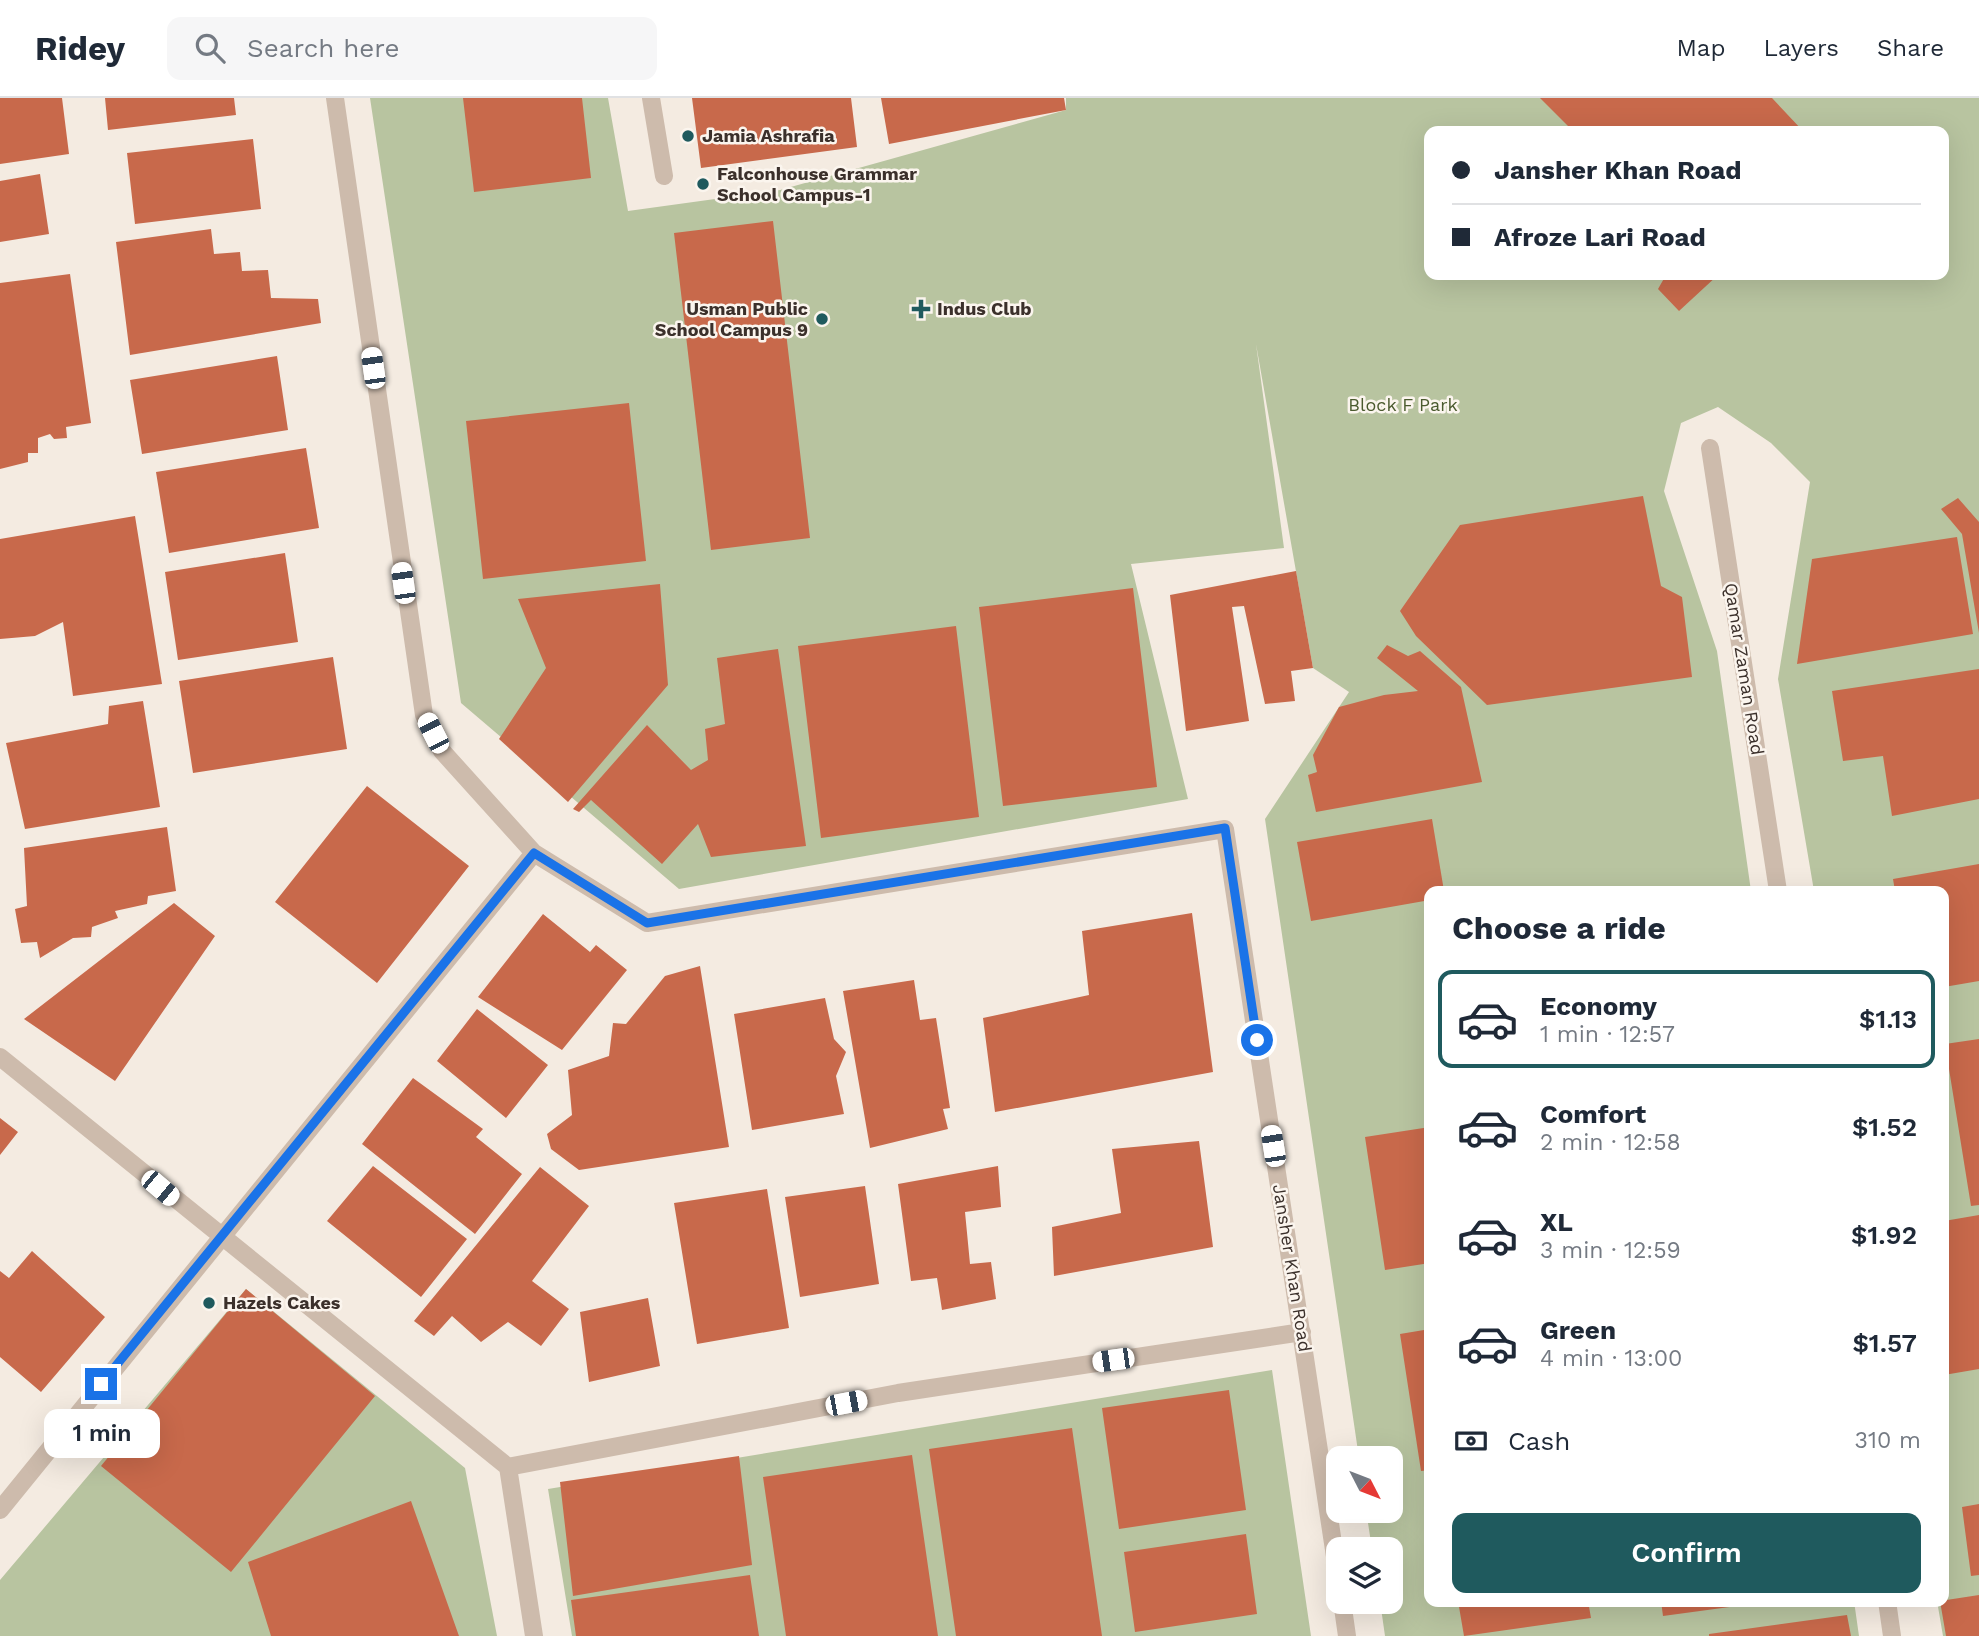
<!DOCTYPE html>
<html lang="en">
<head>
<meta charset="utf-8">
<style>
	:root { --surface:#fff; --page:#f6f6f7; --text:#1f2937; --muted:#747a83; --line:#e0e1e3; --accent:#1f5a5e }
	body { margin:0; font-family:"Work Sans",sans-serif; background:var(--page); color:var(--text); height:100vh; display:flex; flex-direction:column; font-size:26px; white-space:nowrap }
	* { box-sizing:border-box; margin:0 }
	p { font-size:23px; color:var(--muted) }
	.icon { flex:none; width:38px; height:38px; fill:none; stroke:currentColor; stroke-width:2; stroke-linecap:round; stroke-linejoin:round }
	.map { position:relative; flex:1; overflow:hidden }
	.side { position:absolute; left:1424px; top:788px; width:525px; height:721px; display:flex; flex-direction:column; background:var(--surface); border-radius:14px; box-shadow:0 7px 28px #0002 }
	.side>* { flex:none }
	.guide { position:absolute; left:1424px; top:28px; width:525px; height:154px; border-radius:14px; box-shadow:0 7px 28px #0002; display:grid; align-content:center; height:154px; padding:0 28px; background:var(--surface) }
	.needle { width:46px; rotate:132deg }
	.controls { position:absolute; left:1326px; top:1348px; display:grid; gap:14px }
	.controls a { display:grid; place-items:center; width:77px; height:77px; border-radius:14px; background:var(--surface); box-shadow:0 7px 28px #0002; font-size:35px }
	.end { position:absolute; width:32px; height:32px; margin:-16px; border:9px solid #1a73e8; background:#fff; box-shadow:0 0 0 4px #fff }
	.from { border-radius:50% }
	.bubble { position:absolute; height:49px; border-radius:14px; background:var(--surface); box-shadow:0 7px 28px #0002; font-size:23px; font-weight:600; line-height:49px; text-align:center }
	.car { position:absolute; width:21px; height:42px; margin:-21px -10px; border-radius:9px; box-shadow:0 0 5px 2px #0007; background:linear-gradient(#fff 24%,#345 0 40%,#fff 0 76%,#345 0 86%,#fff 0) }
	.guide b { display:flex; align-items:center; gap:24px; height:66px; font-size:26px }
	.guide b+b { border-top:2px solid var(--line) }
	.guide i { width:18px; height:18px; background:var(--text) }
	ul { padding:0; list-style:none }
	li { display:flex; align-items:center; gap:21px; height:98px; margin:0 14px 10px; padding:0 14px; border:4px solid transparent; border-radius:14px }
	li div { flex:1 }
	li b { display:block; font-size:26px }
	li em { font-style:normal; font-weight:600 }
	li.active { border-color:var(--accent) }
	li>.icon { width:63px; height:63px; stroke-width:1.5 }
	h2 { padding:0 28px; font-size:32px; line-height:84px }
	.pay { display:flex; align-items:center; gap:18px; height:77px; padding:0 28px; font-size:26px }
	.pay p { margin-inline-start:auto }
	.primary-button { display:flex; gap:14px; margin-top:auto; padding:14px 28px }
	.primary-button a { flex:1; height:80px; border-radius:14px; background:var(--accent); color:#fff; font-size:28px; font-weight:600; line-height:80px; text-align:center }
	header { display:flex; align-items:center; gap:42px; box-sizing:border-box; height:98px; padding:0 35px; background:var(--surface); border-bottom:2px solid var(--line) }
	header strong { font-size:33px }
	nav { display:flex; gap:38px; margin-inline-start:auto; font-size:24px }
	.search { width:490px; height:63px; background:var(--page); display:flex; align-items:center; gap:18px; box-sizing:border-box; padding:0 24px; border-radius:14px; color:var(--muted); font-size:26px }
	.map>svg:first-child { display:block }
	.green { fill:#b8c4a0; fill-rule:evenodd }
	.building { fill:#c8694b }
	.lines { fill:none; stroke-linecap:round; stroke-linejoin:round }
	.minor { stroke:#cdbbac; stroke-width:18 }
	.route { stroke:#1a73e8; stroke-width:9 }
	.poi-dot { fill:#1f5a5e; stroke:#fbf5ee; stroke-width:2.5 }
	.labels { text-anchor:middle; stroke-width:5; stroke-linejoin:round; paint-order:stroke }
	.poi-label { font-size:18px; font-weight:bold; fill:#3b302b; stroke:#fbf5ee; text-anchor:start }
	.park-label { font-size:18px; fill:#4a5a2e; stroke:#fbf5ee }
	.street-label { font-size:18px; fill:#3b302b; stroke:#fbf5ee }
</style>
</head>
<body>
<header>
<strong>Ridey</strong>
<div class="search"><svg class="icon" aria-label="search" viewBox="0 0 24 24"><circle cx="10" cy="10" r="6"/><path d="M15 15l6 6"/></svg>Search here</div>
<nav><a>Map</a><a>Layers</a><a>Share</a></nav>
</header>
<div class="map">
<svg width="1979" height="1538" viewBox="0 0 1979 1538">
	<rect width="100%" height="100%" fill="#f4ebe1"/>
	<path class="green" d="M370,0h238l20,113 152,-21 286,-80v-12h913v1538h-36l-6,-35h7v-710h-130l-36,-212 32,-197 -39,-39 -53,-36 -37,16 -17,68 53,160 34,240h-321v710h424l5,35h-474l-5,-35h11v-52h-19l-6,-39h25v-52h-32l-94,-639 84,-127 -36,-24 -57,-324 28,204 -153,16 57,235 -509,90 -218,-186zM1430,33h514v144h-514z
		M246,1191l219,179 32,168h-497v-56z
		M1272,1272l39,266h-739l-24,-147z"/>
	<path class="building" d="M0,0h62l7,56 -69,10z
		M105,0h129l2,17 -128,15z
		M463,0h119l9,80 -117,14z
		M692,0h159l6,49 -156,21z
		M881,0h183l2,12 -177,34z
		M1540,0h232l31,33h-230z
		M253,41l8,70 -126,15 -8,-71z
		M40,76l9,60 -49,8v-61z
		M773,123l37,317 -99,12 -37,-317z
		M211,131l3,25 26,-2 2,19 26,-1 3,28 47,1 3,24 -191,32 -14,-113z
		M70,176l21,149 -25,4 1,11 -13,1 -4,-5 -12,4v15h-10v9l-28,7v-186z
		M1666,177h52l-39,36 -21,-22z
		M277,258l11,74 -146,24 -12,-74z
		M629,305l17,158 -163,18 -17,-158z
		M306,350l13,80 -150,25 -13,-81z
		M1643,398l18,90 21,11 10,80 -205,28 -71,-69 -16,-25 60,-86z
		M1958,400l21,24v111l-17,-99 -21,-25z
		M135,418l27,168 -89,12 -10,-74 -28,14 -35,3v-100z
		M1957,439l16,97 -176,30 15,-105z
		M285,455l13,89 -120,18 -13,-88z
		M1296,473l17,97 -22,3 4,30 -30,3 -21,-98 -12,1 17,114 -63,10 -16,-136z
		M660,486l8,101 -100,117 -69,-63 47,-71 -28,-69z
		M1133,490l24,199 -154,19 -24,-199z
		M956,528l23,191 -158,21 -23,-192z
		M1387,547l21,11 12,-5 41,36 21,95 -166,30 -8,-37 9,-3 -4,-17 26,-48 45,-12 34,-4 -41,-33z
		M778,551l28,197 -95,11 -13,-33 -36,40 -71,-64 -12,12 -6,-3 74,-84 44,45 17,-10 -3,-31 20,-5 -8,-66z
		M333,559l14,92 -154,24 -14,-92z
		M1979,571v130l-87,17 -9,-60 -40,5 -11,-70z
		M143,603l17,106 -135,22 -19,-86 102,-19 1,-18z
		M367,688l102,80 -92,117 -102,-81z
		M1432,721l12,72h-14v9l-119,21 -14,-79z
		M167,729l9,64 -28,5 -1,8 -32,7 3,7 -26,9 -1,10 -18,1 -33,20 -3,-16 -16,1 -6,-34 12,-3 -3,-58z
		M1979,766v117l-35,6v-96h-49l-2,-12z
		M1711,789v4h-19v-2z
		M174,805l41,33 -100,145 -91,-62z
		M1192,815l21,159 -218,40 -12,-94 106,-23 -7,-64z
		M543,816l47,38 6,-7 31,25 -65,80 -84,-53z
		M700,868l29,181 -150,23 -28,-21 -4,-15 25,-19 -4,-45 41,-14 4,-33 13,1 39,-48z
		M914,882l6,40 16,-2 14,90 -7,1 5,20 -78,19 -27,-157z
		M825,900l9,41 12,13 -10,24 8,38 -92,16 -18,-116z
		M477,911l71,56 -42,53 -69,-57z
		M1979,941v166l-8,1 -26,-162z
		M413,980l70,51 -7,8 46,37 -47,60 -113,-90z
		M0,1020l18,14 -18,23z
		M1430,1029v136l-45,7 -20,-133z
		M1199,1043l14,106 -159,29 -2,-49 69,-14 -9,-64z
		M373,1068l94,73 -46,58 -94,-76z
		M998,1068l3,41 -36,5 5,52 21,-2 5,37 -54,11 -5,-32 -26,3 -13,-97z
		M540,1069l49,39 -57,75 37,28 -28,37 -33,-24 -27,20 -29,-26 -18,20 -20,-15z
		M865,1088l14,98 -79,13 -15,-100z
		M767,1091l22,139 -92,16 -23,-141z
		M1979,1117v154l-35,6v-154z
		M32,1153l73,66 -64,75 -41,-35v-86l9,7z
		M246,1191l129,107 -144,176 -130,-106z
		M648,1200l12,68 -71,16 -9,-70z
		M1430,1231v141l-9,1 -21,-137z
		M1229,1292l17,120 -127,19 -17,-121z
		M1072,1330l30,208h-146l-27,-187z
		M912,1357l26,181h-152l-23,-159z
		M739,1358l13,109 -179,31 -13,-114z
		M411,1403l48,135h-188l-23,-74z
		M1979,1406v71l-8,1 -9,-69z
		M1246,1436l11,80 -122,18 -11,-80z
		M750,1477l9,61h-183l-5,-36z
		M1979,1497v41h-33l-6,-35z
		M1458,1503h130l3,17 -127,18z
		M1661,1503h98v2l-96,13z
		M1847,1517l4,21h-142v-2z"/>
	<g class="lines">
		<path class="minor" d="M335,0l89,617 18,36 92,102 113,70 578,-94 114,754
			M651,0l13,78
			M1710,350l68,443
			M0,959l508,410 390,-74 404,-61
			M508,1369l26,169
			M0,1412l534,-657
			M1342,1503l5,35
			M1887,1503l5,35"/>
	</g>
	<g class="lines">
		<path class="route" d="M101,1286l433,-531 113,70 578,-95 32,212"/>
	</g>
	<g class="poi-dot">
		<circle cx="688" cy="38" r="7"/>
		<circle cx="703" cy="86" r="7"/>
		<path d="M917.5 200.5h7v7h7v7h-7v7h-7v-7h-7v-7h7z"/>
		<circle cx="822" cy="221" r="7"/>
		<circle cx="209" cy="1205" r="7"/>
	</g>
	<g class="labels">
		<g class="poi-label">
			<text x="702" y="44">Jamia Ashrafia</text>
			<text x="717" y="82">Falconhouse Grammar<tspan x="717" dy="21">School Campus-1</tspan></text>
			<text x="808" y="217" text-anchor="end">Usman Public<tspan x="808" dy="21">School Campus 9</tspan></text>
			<text x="937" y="217">Indus Club</text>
			<text x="223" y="1211">Hazels Cakes</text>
		</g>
		<g class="park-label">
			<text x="1403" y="313">Block F Park</text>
		</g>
		<g class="street-label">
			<text transform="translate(1744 571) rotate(81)" y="6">Qamar Zaman Road</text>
			<text transform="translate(1292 1170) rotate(81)" y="6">Jansher Khan Road</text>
		</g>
	</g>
</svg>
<div class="controls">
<a><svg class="needle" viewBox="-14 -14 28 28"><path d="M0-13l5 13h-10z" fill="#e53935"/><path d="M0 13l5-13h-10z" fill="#747a83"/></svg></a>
<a><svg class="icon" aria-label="layers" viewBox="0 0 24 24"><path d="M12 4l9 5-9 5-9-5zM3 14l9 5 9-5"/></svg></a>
</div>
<i class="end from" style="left:1257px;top:942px"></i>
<i class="end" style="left:101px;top:1286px"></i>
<div class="bubble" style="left:44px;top:1311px;width:116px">1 min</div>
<i class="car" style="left:373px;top:270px;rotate:352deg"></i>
<i class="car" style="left:403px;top:485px;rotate:352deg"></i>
<i class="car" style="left:433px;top:635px;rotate:333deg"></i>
<i class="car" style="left:1273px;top:1048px;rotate:351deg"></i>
<i class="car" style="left:160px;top:1090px;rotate:130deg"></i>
<i class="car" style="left:1113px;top:1262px;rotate:262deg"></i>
<i class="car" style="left:846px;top:1305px;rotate:79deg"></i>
<div class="guide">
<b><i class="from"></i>Jansher Khan Road</b>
<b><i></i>Afroze Lari Road</b>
</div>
<section class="side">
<h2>Choose a ride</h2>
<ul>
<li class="active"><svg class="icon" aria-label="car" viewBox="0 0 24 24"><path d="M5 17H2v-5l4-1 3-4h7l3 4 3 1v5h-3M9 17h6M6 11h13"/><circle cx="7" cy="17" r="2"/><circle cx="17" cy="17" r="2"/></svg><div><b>Economy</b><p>1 min · 12:57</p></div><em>$1.13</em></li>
<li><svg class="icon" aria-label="car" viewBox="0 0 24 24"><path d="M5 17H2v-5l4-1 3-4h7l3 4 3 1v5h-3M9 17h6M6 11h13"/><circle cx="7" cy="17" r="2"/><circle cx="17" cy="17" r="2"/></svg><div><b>Comfort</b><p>2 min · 12:58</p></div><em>$1.52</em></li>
<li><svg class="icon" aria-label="car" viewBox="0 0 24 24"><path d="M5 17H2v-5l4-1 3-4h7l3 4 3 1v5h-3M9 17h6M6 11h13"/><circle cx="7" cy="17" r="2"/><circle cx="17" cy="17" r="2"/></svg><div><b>XL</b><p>3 min · 12:59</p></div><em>$1.92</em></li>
<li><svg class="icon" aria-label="car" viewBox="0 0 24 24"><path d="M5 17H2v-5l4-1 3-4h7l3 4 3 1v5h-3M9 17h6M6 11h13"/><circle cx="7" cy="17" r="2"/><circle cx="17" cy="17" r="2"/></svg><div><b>Green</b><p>4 min · 13:00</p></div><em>$1.57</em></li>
</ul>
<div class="pay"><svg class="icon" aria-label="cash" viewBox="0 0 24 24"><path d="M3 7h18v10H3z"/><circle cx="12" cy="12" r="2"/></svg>Cash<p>310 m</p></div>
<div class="primary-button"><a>Confirm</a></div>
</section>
</div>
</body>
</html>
